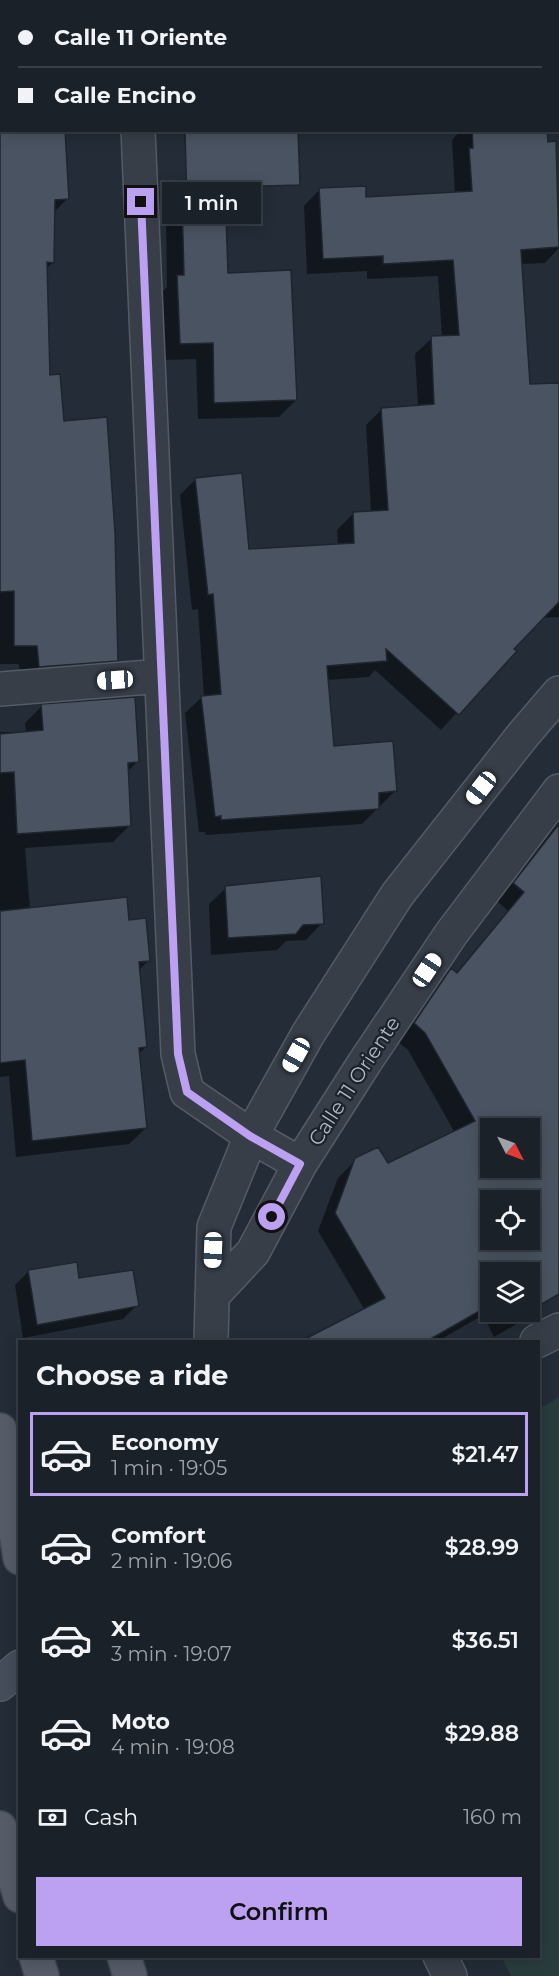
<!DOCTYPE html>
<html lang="en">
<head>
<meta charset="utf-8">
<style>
	:root { --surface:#1a2129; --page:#232931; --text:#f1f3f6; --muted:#9fa3a8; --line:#383e46; --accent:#bca0f2 }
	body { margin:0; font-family:Montserrat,sans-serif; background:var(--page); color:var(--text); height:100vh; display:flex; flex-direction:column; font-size:22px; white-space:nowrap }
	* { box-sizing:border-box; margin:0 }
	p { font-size:20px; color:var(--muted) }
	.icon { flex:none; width:33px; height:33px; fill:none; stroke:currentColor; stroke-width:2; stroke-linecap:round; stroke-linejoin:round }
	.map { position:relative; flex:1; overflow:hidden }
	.details { position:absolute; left:18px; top:1340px; width:522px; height:618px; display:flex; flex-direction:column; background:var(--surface); border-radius:0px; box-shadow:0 3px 15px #0003,0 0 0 2px var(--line) }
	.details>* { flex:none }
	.guide { position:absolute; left:0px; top:0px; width:560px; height:132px; box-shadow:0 3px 15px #0003,0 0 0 2px var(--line); display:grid; align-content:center; height:132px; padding:0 18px; background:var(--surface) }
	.needle { width:39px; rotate:132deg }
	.buttons { position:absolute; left:480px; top:1118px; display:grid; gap:12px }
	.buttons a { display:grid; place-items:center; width:60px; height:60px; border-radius:0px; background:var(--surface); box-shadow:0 3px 15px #0003,0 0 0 2px var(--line); font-size:30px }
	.end { position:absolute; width:27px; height:27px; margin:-14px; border:8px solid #bca0f2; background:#111; box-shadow:0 0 0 3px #111 }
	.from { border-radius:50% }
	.bubble { position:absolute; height:42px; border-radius:0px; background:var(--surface); box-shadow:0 3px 15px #0003,0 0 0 2px var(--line); font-size:20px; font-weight:600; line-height:42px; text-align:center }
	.car { position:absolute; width:18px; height:36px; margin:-18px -9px; border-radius:8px; box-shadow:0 0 4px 2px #0007; background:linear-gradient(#fff 24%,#345 0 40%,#fff 0 76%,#345 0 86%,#fff 0) }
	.guide b { display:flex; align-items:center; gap:21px; height:57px; font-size:22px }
	.guide b+b { border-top:2px solid var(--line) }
	.guide i { width:15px; height:15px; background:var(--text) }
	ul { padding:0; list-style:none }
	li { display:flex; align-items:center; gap:18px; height:84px; margin:0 12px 9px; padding:0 6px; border:3px solid transparent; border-radius:0px }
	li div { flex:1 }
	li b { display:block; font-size:22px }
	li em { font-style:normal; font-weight:600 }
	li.current { border-color:var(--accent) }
	li>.icon { width:54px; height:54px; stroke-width:1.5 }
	h2 { padding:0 18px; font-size:27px; line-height:72px }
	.pay { display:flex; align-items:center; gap:15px; height:66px; padding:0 18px; font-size:22px }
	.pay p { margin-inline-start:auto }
	.action { display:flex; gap:12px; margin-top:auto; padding:12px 18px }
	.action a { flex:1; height:69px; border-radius:0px; background:var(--accent); color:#111; font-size:24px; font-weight:600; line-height:69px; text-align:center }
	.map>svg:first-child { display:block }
	.green { fill:#293c3d }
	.shadow { fill:#0007; fill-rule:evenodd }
	.building { fill:#4a5361; stroke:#1e252f; stroke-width:1.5; fill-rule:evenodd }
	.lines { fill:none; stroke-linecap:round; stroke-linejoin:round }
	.street-casing { stroke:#555b66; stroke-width:36 }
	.secondary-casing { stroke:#555b66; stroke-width:36 }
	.primary-casing { stroke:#404751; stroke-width:36 }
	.street { stroke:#373e48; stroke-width:33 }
	.secondary { stroke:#454d5b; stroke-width:33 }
	.primary { stroke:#555c68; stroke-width:33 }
	.route { stroke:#bca0f2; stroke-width:8 }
	.labels { text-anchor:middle; stroke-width:4.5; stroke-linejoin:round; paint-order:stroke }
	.street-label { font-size:20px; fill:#b2b8c4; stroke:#1c232d }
</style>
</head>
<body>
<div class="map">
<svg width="559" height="1976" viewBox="0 0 559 1976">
	<rect width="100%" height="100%" fill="#232c37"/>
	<path class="green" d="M559,1397v579h-48l-10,-20h37v-546z"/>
	<path class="shadow" d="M0,0h60v2h-58v128h63l3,68 -14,14 -1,50 -7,7 3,108 14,45 53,238 -18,19 -78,6 -1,-21h-19z
		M149,0h203v2z
		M409,0h135v2h-135z
		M184,130h162l-161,14z
		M461,130h85l1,13h8l4,105 -14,15 -25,1 8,122 31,-2v233l-18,1 -100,112 -66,-60 -6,7 -42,3 6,67 62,44 -33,33 -156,11 -1,-3h-6l-14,-119 17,-16h2l-6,-88 -6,1 -12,-115 16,-16 51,72 91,-6 -1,-15 16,-16 18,-2 -5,-87 16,-16 36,-2 -3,-53 17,-16 10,-1 -4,-61 -71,3v-8l-60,3 -3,-68 16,-17 45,10 90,-5 -3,-54z
		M187,196l39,78 70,126 -17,17 -81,2 -2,-60 -33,1 -2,-67 6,-6 -1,-66 5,-5 -1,-3z
		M42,706l95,56 -10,10 3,53 -17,17 -88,6 5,61 98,13 21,38 -11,11 8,76 -8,7 8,74 -17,16 -113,13 -7,-81 -9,1v-345h26l-1,-9z
		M559,822v452l-13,26 -17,17 -35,20 -11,-22 -45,26h-134l61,-31 -47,-79 20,-53 18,-18 32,5 67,-32 -47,-83 -11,-9 37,-54 17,-17 4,4 53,-63 -11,-10zM490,1128h40v39h-40zM490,1200h40v39h-40zM490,1272h40v39h-40z
		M226,888l96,35 -16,17 -20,1 -9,9 -66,5 -2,-51z
		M29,1271l49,9 59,25 -14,14 -100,19 -8,-53z"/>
	<path class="building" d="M0,130h65l4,69 -14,1 -1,63 -7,-1 3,113 10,-1 4,47 43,-4 8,115 3,129 -79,6 -2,-21h-23v-55l-14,1z
		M246,130h52l2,55 -75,2 3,86 63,-3 6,130 -83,3 -1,-60 -33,1 -3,-69h7l-2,-73h5l-2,-69z
		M472,130h75l1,12 8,-1 3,106 -38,3 9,134 29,-1v219l-45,47 3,2 -58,64 -73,-66 1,12 -60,5 7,80 59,-5 4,50 -18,2v16l-158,11v-4l-6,1 -14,-121 20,-2 -8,-100 -5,1 -13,-117 47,-5 7,76 105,-6 -1,-31 35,-2 -7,-102 53,-4 -3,-68 28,-1 -6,-75 -70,4v-8l-60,3 -4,-71 47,-2v11l106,-6 -3,-43h4z
		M135,697l4,65 -11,1 3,63 -114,8 -3,-62 -14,1v-39l43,-4 -2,-26z
		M559,824v470l-29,17v-39h-40v33l-63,36h-126l84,-43 -50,-85 20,-55 23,-11 10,16 87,-42 -50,-88 -11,-10 37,-55 6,5 67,-81 -11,-9zM490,1128h40v39h-40zM490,1200h40v39h-40z
		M321,876l3,48 -21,1 -7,9 -68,4 -3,-52z
		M127,897l2,23 17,-2 4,43 -11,1 8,85 -8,1 8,80 -115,13 -7,-81 -25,3v-152z
		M77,1262l2,16 54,-8 6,36 -102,19 -9,-55z"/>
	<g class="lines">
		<defs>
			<path id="street" d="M132,0v2
				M138,130l40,924 9,38 64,44 49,28
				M0,689l162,-13
				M212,1296l41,-44 47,-88 65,-102 86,-128 108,-143
				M211,1341l3,-114 37,-91 57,-102 89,-139 126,-160 36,-42
				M537,1341l22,-11
				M440,1956l10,20"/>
			<path id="secondary" d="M0,1684l20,-17"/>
			<path id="primary" d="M0,1430l20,128
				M0,1828l20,68
				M36,1956l6,20
				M124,1956l6,20"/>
		</defs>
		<use href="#street" class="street-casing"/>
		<use href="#secondary" class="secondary-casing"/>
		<use href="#primary" class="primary-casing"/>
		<use href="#street" class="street"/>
		<use href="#secondary" class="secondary"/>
		<use href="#primary" class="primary"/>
	</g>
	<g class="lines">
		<path class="route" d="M141,202l37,852 9,38 63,44 50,28 -28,53"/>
	</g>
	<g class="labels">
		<g class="street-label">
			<text transform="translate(354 1081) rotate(-57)" y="7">Calle 11 Oriente</text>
		</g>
	</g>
</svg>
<div class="buttons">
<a><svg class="needle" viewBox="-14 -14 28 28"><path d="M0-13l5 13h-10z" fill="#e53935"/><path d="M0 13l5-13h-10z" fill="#9fa3a8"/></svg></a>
<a><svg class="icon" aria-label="locate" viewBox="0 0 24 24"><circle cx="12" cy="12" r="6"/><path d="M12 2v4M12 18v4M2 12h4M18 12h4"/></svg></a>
<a><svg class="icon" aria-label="layers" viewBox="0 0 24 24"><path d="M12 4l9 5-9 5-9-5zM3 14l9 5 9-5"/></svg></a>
</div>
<i class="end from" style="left:272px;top:1217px"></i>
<i class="end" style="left:141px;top:202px"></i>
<div class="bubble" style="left:162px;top:182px;width:99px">1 min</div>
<i class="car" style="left:115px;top:680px;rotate:266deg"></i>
<i class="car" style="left:481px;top:788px;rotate:218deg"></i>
<i class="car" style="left:427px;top:970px;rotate:34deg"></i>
<i class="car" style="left:296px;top:1055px;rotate:209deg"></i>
<i class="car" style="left:213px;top:1250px;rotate:182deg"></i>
<div class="guide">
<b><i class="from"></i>Calle 11 Oriente</b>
<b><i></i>Calle Encino</b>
</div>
<section class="details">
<h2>Choose a ride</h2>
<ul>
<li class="current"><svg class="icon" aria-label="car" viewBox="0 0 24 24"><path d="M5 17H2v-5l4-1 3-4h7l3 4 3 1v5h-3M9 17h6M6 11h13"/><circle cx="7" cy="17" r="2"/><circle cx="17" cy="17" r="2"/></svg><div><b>Economy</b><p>1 min · 19:05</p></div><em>$21.47</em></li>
<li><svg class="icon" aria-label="car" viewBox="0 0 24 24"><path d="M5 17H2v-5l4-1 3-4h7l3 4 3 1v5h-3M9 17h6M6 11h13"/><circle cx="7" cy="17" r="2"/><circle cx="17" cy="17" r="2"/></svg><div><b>Comfort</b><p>2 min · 19:06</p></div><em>$28.99</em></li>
<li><svg class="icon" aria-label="car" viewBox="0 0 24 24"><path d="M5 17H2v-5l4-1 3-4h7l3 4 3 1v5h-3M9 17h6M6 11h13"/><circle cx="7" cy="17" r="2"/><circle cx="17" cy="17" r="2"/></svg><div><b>XL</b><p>3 min · 19:07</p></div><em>$36.51</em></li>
<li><svg class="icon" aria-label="car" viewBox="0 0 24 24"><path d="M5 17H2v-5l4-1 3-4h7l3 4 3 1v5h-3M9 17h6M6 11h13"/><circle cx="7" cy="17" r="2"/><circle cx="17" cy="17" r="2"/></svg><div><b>Moto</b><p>4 min · 19:08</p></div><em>$29.88</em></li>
</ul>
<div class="pay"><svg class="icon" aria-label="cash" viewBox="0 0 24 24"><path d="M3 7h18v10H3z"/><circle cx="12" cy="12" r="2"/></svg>Cash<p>160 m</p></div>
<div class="action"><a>Confirm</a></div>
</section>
</div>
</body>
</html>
